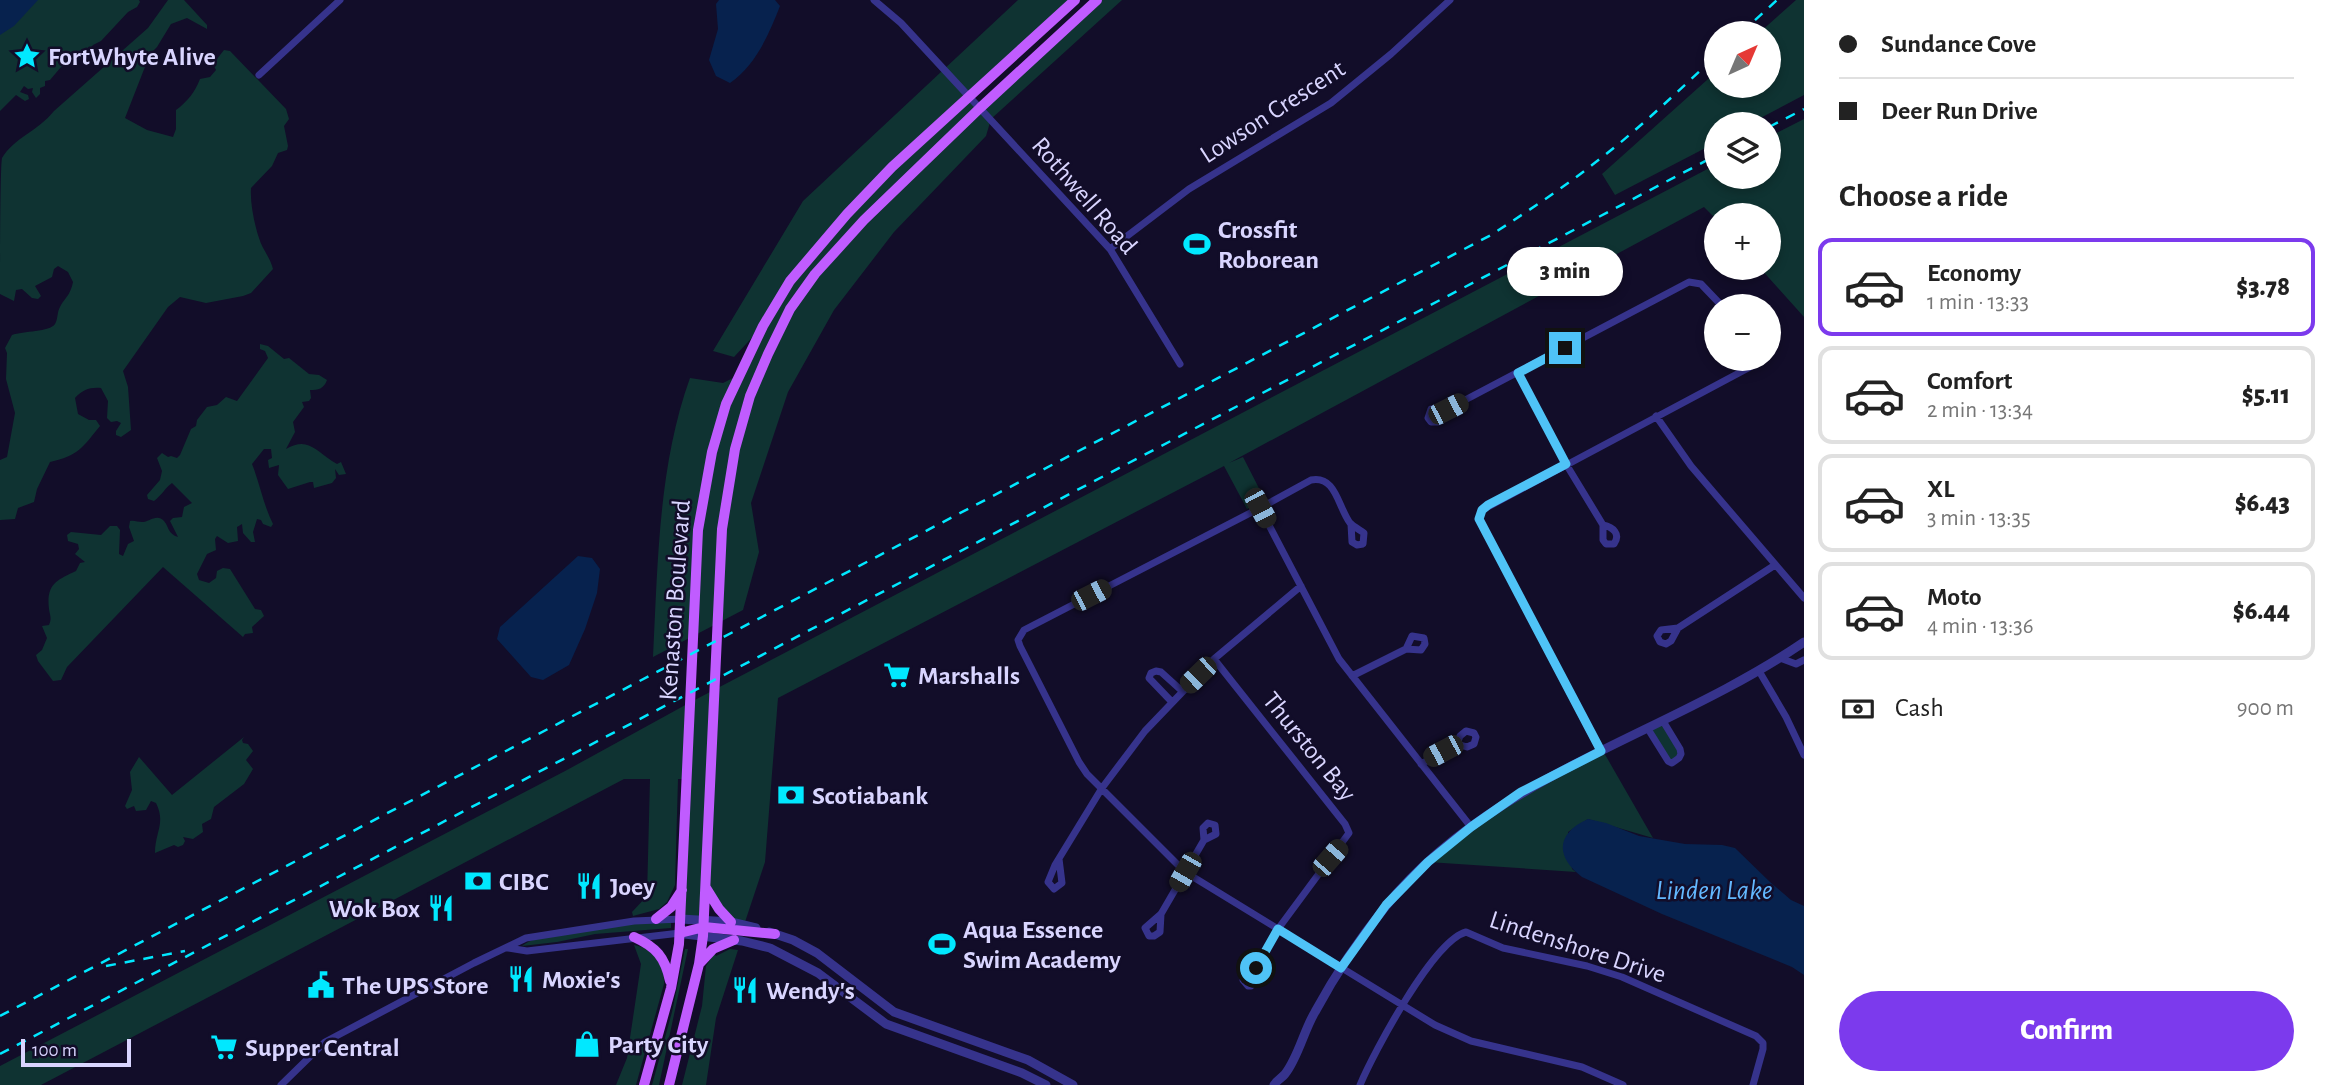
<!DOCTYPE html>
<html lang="en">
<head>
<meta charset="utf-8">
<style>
	:root { --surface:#fff; --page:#f6f6f6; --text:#222; --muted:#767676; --line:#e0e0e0; --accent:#7c3aed }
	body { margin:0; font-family:"Alegreya Sans",sans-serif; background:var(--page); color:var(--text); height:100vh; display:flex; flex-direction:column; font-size:26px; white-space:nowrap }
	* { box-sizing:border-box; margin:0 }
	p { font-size:23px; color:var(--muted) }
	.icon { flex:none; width:38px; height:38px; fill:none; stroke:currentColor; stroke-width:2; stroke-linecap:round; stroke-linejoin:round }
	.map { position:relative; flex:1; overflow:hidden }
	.side { display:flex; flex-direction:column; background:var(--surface); width:525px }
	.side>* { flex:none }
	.banner { display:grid; align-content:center; height:154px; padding:0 35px; background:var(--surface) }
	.needle { width:46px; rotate:44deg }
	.fabs { position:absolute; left:1704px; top:21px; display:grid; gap:14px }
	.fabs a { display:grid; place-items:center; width:77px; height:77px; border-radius:50%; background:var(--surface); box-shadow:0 4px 10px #0003; font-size:35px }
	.scale { position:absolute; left:21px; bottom:18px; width:110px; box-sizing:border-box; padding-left:7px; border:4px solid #d9d5ff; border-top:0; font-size:19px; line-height:24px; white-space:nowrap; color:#d9d5ff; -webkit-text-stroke:5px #120d29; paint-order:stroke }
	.end { position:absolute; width:32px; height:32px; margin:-16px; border:9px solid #4fc3f7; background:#111; box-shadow:0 0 0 4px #111 }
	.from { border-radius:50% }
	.bubble { position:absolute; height:49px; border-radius:24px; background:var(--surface); box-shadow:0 4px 10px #0003; font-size:23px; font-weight:800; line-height:49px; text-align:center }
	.car { position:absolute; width:21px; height:42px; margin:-21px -10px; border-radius:9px; box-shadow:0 0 5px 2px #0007; background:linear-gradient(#222 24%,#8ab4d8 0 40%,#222 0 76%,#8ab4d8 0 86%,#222 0) }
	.banner b { display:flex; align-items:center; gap:24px; height:66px; font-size:26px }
	.banner b+b { border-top:2px solid var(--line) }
	.banner i { width:18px; height:18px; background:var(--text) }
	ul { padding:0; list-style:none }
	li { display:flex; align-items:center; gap:21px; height:98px; margin:0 14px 10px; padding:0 21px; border:4px solid var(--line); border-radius:14px }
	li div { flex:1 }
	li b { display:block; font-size:26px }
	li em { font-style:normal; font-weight:800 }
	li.current { border-color:var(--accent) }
	li>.icon { width:63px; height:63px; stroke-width:1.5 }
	h2 { padding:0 35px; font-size:32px; line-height:84px }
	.pay { display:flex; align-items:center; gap:18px; height:77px; padding:0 35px; font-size:26px }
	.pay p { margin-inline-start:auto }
	.button { display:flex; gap:14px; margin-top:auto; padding:14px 35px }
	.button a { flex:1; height:80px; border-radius:42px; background:var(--accent); color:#fff; font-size:28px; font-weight:800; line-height:80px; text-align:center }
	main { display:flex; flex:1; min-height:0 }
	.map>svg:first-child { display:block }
	.green { fill:#0f3332 }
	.water { fill:#07224e }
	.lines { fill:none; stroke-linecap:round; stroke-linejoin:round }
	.minor { stroke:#36338c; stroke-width:7 }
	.tertiary { stroke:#36338c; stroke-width:9 }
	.primary { stroke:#c05cff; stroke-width:10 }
	.rail { stroke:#01e8ff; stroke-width:2.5; stroke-dasharray:10 9; stroke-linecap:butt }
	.route { stroke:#4fc3f7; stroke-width:9 }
	.labels { text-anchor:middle; stroke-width:5; stroke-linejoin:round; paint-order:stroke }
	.poi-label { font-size:26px; font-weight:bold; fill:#d9d5ff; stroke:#120d29; text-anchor:start }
	.street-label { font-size:26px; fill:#d9d5ff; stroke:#120d29 }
	.water-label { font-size:28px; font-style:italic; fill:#63b8ff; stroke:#120d29 }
</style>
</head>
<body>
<main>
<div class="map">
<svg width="1804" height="1085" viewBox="0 0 1804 1085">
	<rect width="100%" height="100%" fill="#120d29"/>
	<path class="green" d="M0,0h139l1,2 -3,5 -9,5 -27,29 -8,4 -17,18 -6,-3 -2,6 -7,1 -11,13 -5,1v5l-5,2v6l-4,4 -4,-6 1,-4 -5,1 -4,-3 -4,6 8,3 1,4 -4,2 -9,-6 -16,16z
		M168,0h16l23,25v4l-20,-11 -16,6 -14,23 -7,7 -25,64 22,12 26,7 3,-8v-19c11,-8 19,-18 24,-31l10,-2 6,-7 -3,-6 11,-14 6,1 56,58 3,10 -5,7 4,20 -1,4 -9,3 -6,13 -21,22c-1,15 3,35 8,50 3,11 11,19 14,31l-22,24 -8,3 -37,7 -26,-6 -12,10 -45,64 5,16 3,43 -10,7 -5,-2v-4l5,-8 -4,-2 -6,1 -4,-4 1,-17 -7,-13c-11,-1 -19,2 -26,10l3,16 11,6h7l4,6c-17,21 -22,30 -50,36l-13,27 -3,13 -16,6 -3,11 -15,1v-60l7,-3 8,-44 -9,-34 1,-26 -2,-5 7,-13c11,-4 38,-3 43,-11 3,-5 2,-12 5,-17 6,-11 10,-11 13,-25l-5,-10 -10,-6 -4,3 -2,8 -17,9 6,10 -3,3 -6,-1 -10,-9 -6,1 -2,11 -14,-7c0,-19 0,-127 2,-136 12,-20 36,-27 52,-47l94,-83z
		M1018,0h57l-105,97 9,10 119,-107h24l-131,119 -5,17 -92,96 -60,78 -46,82 -37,111 8,49 -16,58 -90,47c5,-94 5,-190 37,-279l33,5 16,-8 21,-46 -26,28 -21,-6 90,-150z
		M1796,0h8v95l-55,29h-32v18l-102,53 -13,-21 115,-103v15h52v-53h-10z
		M1804,119v198l-44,-49h9v-53h-52v5l-13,-13 -475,256 14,-6 22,43 -18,9 -23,-43 -446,232 -13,164 -21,63 -13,-3 -24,-33 -3,31 -23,-1 5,-140h-8l-3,106 -8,17 -8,7 -26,7 -1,-4 15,-16 3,-117h-26l-583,306h-41v-19l567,-296 122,-67 1028,-539v13h52v-40z
		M260,344l8,2 16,13 5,-1 20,16 10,1 8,5c-3,9 -9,10 -17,10l1,8 -2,3 -7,1 2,5 -11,15 2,10 -9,17c21,-12 28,0 46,12l5,3 4,-2 5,12 -7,1 -4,-6 1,9 -4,5 -18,5 -1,-6h-3l-22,7 -10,-14 1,-10 -10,3 -1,-8 4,-2 -1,-9h-7l-12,15c8,20 11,40 21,60l-2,3 -8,-3 -2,-4 -4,-1 -4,13 2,10h-4l-8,-9 -1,-9 -5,3 1,14 -10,2 -11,-7 -2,3 1,11 -9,4 -10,20 2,6 10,3 7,-5 1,-7 6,-3 7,1 25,40 6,1 3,6 -12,11 1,6 -8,1 -2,3 -80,-70 -96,100 -6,13 -8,1 -15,-20 -2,-6 6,-5 5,-12 -5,-12 7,-1c3,-7 1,-9 0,-16 -3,-25 8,-29 27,-38l4,-8 5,-1 -10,-8 4,-5 -1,-5 -10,-3 -1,-6 4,-3 30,3 9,-9h7l3,4 -1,24 4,2 5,-12 6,-3 -5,-14 1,-6c4,-1 8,1 12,1 7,0 15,-9 22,-1 5,6 4,13 14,16l-8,-16 3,-3 9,-1 2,-10 8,-4 -20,-20c-7,5 -10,12 -18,18l-6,-2 -1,-4 13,-15 2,-9 -5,-13 5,-5 6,4 3,-1 6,2 3,-3 11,-26 5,-3 1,-6 10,-13 10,-2 9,-8 11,4 31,-43 -3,-7 -5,-2z
		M1663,721l18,33 -9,9 -24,-34z
		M244,737l-2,3 1,3 5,1 5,7 -7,9 7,9 -9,15 -30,23 -3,12 -9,5 1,8 -10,7 -10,-2 2,4 -2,4 -5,2 -4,-2 -19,8c0,-21 11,-30 1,-50l-5,-2 -5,9 -10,1 -2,-5 -7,3 -2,-3 7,-16 -2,-18 9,-15 33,38z
		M1603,751l50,87 -65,-19 -20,13 4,37 4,3 -148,-10 43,-35z
		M657,922l14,1v5l-76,6 -38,8 -35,4c21,-17 105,-21 135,-24z
		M634,945c19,3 31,19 30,39l-28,101h-20l11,-27 14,-94z
		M685,949h3l-29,136h-7l20,-73z
		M730,949l8,1 -22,68 -10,67h-24l20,-79 4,-40 8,-12 2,2z"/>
	<path class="water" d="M0,0h38l-24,26 -14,9z
		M719,0h56l5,6c-11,28 -24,59 -50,77l-14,-7 -7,-16 9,-31 -2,-25z
		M578,556l14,2 8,11 -3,24 -12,36 -16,36 -26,15 -12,-3 -34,-38 3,-12z
		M1588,819l18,4 33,13 46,8 37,1 13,3 35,34 21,18 13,6v69l-12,-8 -130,-53 -80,-37c-27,-20 -26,-44 6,-58z"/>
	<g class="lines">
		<path class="minor" d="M874,0l27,23 209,226 70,115
			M259,75l81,-75
			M1110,249l79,-60 142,-86 60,-49 59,-54
			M1518,373l48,91 37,61c10,2 18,9 11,19h-8l-3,-4v-15
			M1448,409l-10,13h-7l-3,-4 3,-9h17l241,-127 12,2 21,22
			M1656,416l35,50 113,132
			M1260,508l51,-28c25,-5 27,27 39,43 4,4 10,7 14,10l-1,11 -6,1 -5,-3 -1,-18
			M1678,628l-17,2 -4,6 3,6 6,2 5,-3 7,-13 97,-63
			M1780,658l16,6 8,-4
			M1214,659l131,165 4,9 -71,96 -22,39 -12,8 -1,4 5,6h3l6,-7 -1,-11
			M1759,671l27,46 18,38
			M1352,676l54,-27 6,-13 12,2 1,6 -4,6 -15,-1
			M1171,701l-22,-23 2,-5 5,-2 5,1 21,19
			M1648,729l20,32 4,2 7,-5 2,-4 -1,-5 -17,-28
			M1601,752l-118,-225 -4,-8 3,-9 270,-144 7,-7
			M1421,764l36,-20 3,-8 6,-5 8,2 2,4 -2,7 -7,3 -10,-3
			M1471,827l-132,-168 -79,-151 -236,122 -6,10 2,6 59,116 8,12 98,98 250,153 36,16 111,26 41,18
			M1059,859l3,24 -8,6 -6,-7 7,-17 47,-77 43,-57 69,-72 87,-73
			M1161,914l-1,18 -6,4h-5l-4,-8 16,-14 43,-74 -1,-12 5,-5 7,2 1,9 -12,6
			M508,948l19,3 153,-18
			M281,1085l44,-43 149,-79 52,-25 108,-17 47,-2
			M1360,1085c14,-33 73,-144 106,-153l37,16 84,18 35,11 134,59 7,7v6l-10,36"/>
		<path class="tertiary" d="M681,919l50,3 25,6
			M769,932l24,8 24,13 77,59 134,48 45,25
			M685,934l57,7 28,7 48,25 68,51 136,49 24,12
			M1274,1085c3,-5 8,-7 11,-11 13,-16 19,-44 30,-62 20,-37 44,-73 71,-106 107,-132 282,-171 418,-264"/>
		<path class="primary" d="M706,888l13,21 12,13
			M656,919l15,-12 11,-17
			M680,933l24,-6 71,7
			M634,937c22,10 31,20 36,44
			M699,964l14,-15 21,-9
			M644,1085l27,-97 8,-44 19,-414 14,-78 14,-48 37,-78 27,-45 57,-67 45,-47 183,-167
			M669,1085l30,-121 4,-28 19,-407 13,-80 15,-53 18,-42 22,-45 25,-35 49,-54 116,-112 117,-108"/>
		<path class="rail" d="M1741,33l36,-33
			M1769,127l35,-18
			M106,966l79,-15
			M0,1016l1491,-781c34,-22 69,-45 101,-70 44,-33 84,-72 125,-110
			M0,1054l1717,-899"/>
	</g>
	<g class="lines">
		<path class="route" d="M1256,968l22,-39 63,39 45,-63 42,-43 43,-35 50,-35 80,-41 -122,-232 3,-9 6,-5 78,-41 -48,-91 47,-25"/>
	</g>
	<defs>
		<symbol id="sight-bare" viewBox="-9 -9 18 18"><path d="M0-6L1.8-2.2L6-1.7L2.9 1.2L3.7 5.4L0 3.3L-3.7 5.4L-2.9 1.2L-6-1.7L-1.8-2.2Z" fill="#01e8ff" stroke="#120d29" stroke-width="2.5" paint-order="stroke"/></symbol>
		<symbol id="stadium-bare" viewBox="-9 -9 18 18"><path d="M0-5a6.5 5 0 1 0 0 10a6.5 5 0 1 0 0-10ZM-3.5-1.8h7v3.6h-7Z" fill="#01e8ff" stroke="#120d29" stroke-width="2.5" paint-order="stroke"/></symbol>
		<symbol id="supermarket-bare" viewBox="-9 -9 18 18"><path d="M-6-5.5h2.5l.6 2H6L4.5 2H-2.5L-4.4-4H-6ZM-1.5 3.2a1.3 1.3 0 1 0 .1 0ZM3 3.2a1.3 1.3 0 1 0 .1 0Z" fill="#01e8ff" stroke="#120d29" stroke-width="2.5" paint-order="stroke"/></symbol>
		<symbol id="bank-bare" viewBox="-9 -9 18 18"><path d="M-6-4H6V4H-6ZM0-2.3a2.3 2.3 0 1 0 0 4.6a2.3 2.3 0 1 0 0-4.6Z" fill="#01e8ff" stroke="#120d29" stroke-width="2.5" paint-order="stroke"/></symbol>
		<symbol id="restaurant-bare" viewBox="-9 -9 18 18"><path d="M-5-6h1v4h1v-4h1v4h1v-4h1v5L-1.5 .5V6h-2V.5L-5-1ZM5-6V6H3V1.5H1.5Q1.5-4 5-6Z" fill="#01e8ff" stroke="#120d29" stroke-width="2.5" paint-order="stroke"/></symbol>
		<symbol id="civic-bare" viewBox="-9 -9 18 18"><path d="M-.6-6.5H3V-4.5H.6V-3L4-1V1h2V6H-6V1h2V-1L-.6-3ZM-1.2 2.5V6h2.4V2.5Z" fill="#01e8ff" stroke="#120d29" stroke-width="2.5" paint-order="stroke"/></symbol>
		<symbol id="shop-bare" viewBox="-9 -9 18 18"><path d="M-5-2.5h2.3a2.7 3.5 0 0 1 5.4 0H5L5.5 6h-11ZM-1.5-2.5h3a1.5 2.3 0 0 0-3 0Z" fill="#01e8ff" stroke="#120d29" stroke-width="2.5" paint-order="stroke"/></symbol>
	</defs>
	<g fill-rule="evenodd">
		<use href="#sight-bare" x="8" y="37" width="38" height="38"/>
		<use href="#stadium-bare" x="1178" y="225" width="38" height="38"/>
		<use href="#supermarket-bare" x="878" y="656" width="38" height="38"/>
		<use href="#bank-bare" x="772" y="776" width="38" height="38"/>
		<use href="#bank-bare" x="459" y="862" width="38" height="38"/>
		<use href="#restaurant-bare" x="570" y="867" width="38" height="38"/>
		<use href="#restaurant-bare" x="422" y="889" width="38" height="38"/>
		<use href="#stadium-bare" x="923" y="925" width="38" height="38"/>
		<use href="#restaurant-bare" x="502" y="960" width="38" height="38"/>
		<use href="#civic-bare" x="302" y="966" width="38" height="38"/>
		<use href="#restaurant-bare" x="726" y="971" width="38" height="38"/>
		<use href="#shop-bare" x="568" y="1025" width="38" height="38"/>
		<use href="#supermarket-bare" x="205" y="1028" width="38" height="38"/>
	</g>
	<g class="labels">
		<g class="poi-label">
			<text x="48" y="65">FortWhyte Alive</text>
			<text x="1218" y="238">Crossfit<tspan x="1218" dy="30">Roborean</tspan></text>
			<text x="918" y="684">Marshalls</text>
			<text x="812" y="804">Scotiabank</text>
			<text x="499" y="890">CIBC</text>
			<text x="610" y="895">Joey</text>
			<text x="420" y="917" text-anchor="end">Wok Box</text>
			<text x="963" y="938">Aqua Essence<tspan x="963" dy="30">Swim Academy</tspan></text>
			<text x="542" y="988">Moxie's</text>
			<text x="342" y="994">The UPS Store</text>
			<text x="766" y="999">Wendy's</text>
			<text x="608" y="1053">Party City</text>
			<text x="245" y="1056">Supper Central</text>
		</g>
		<g class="street-label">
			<text transform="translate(1272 111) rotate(-33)" y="9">Lowson Crescent</text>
			<text transform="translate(1085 195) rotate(49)" y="9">Rothwell Road</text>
			<text transform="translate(674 600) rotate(-86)" y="9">Kenaston Boulevard</text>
			<text transform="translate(1310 746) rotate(51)" y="9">Thurston Bay</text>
			<text transform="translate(1578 946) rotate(18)" y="9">Lindenshore Drive</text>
		</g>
		<g class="water-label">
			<text x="1714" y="899">Linden Lake</text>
		</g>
	</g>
</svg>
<div class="fabs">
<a><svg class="needle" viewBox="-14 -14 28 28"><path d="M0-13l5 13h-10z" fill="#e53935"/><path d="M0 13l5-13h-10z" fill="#767676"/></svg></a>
<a><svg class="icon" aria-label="layers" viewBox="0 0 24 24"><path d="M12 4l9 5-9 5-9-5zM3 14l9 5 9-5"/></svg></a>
<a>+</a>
<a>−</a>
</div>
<div class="scale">100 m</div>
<i class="end from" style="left:1256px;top:968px"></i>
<i class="end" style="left:1565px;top:348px"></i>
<div class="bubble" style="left:1507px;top:247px;width:116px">3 min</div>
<i class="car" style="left:1448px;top:409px;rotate:63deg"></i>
<i class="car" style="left:1260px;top:508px;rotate:152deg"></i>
<i class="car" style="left:1091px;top:595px;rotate:63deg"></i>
<i class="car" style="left:1198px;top:675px;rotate:226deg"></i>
<i class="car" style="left:1443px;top:751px;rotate:242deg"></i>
<i class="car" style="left:1330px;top:858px;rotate:41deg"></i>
<i class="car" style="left:1185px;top:872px;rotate:210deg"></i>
</div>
<section class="side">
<div class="banner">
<b><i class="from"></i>Sundance Cove</b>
<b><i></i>Deer Run Drive</b>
</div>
<h2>Choose a ride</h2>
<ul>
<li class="current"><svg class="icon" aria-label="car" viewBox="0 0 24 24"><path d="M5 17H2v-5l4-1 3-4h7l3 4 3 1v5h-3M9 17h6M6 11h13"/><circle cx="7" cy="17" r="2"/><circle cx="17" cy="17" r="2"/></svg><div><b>Economy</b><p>1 min · 13:33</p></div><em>$3.78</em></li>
<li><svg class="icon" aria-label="car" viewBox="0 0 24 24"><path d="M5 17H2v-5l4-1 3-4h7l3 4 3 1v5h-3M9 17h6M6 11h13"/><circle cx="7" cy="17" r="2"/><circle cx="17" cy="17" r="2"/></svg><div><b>Comfort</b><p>2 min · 13:34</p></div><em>$5.11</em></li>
<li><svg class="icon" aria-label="car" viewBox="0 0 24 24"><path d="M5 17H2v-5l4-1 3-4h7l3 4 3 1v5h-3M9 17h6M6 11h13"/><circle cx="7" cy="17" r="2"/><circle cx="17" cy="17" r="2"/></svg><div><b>XL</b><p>3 min · 13:35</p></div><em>$6.43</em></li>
<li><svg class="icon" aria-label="car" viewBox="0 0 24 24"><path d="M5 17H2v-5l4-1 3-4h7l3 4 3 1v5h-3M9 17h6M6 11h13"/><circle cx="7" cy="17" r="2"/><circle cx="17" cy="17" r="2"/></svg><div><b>Moto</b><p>4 min · 13:36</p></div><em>$6.44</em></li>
</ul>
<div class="pay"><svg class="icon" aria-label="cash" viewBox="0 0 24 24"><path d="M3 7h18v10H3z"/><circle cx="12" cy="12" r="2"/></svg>Cash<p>900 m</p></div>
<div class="button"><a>Confirm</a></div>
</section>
</main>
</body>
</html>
